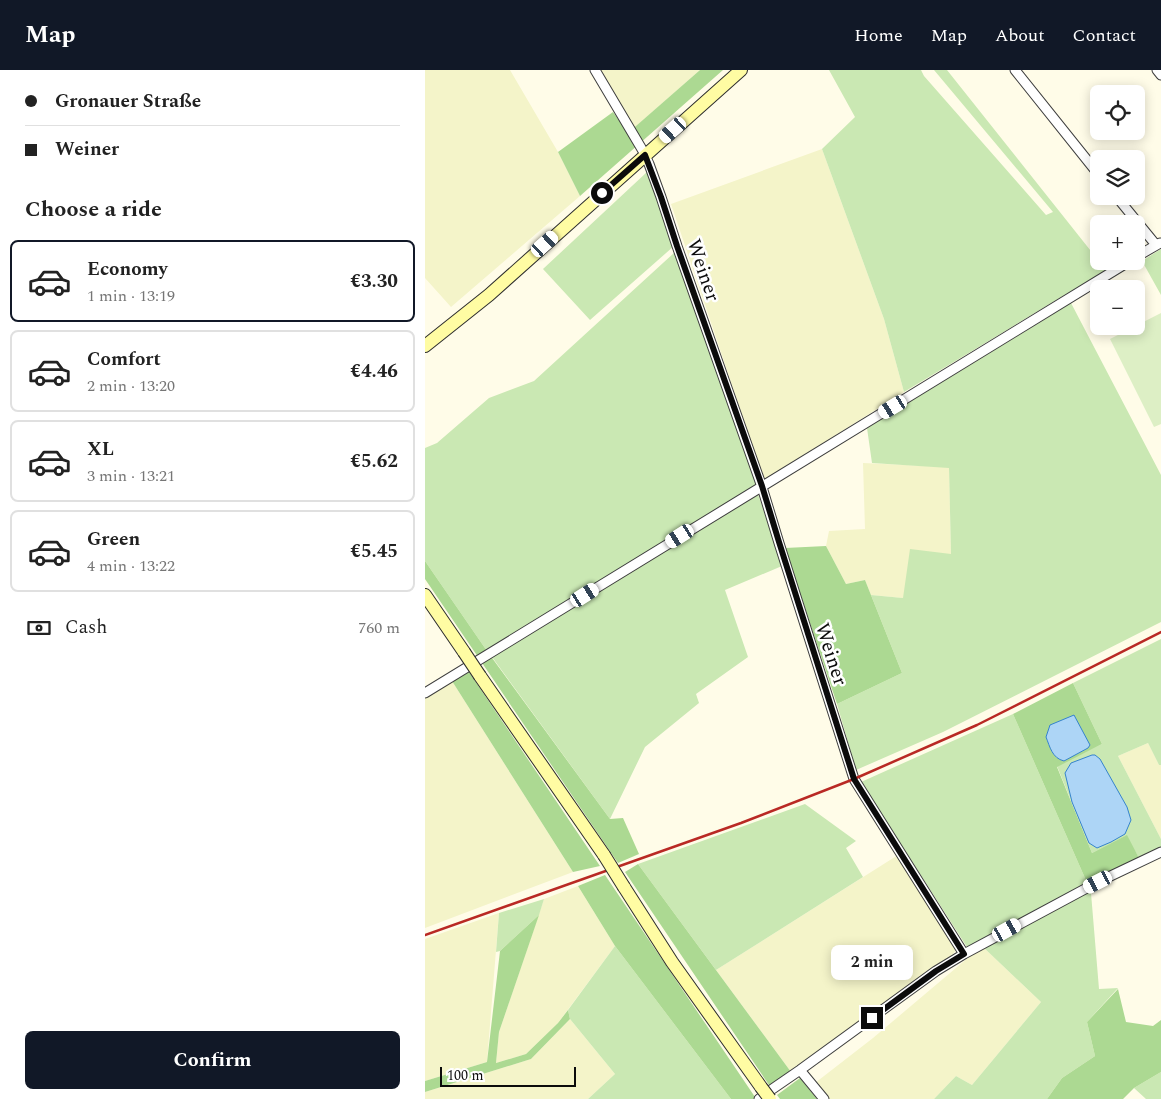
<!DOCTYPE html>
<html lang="en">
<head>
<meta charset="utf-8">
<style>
	:root { --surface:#fff; --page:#f2f2f2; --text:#222; --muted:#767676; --line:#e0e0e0; --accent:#111827 }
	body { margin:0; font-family:Spectral,serif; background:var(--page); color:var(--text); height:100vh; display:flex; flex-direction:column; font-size:19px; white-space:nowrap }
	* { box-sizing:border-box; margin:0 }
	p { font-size:16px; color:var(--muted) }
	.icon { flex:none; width:28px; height:28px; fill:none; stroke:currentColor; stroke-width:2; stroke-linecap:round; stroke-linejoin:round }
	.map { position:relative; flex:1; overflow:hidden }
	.details { display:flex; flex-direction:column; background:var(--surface); width:425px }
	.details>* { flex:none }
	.guide { display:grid; align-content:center; height:110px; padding:0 25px; background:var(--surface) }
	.tools { position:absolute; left:665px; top:15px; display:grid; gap:10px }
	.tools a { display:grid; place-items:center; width:55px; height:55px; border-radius:8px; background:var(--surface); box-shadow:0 2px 12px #0003; font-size:25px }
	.scale { position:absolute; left:15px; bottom:12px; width:136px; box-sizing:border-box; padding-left:5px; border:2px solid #0b0b0b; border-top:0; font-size:14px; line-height:18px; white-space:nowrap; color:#0b0b0b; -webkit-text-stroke:4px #fff; paint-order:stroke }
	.end { position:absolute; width:22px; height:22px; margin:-11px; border:6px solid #0b0b0b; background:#fff; box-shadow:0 0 0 2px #fff }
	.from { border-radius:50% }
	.bubble { position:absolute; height:35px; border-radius:8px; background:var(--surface); box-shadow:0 2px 12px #0003; font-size:16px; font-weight:700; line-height:35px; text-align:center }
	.car { position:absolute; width:15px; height:30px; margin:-15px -8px; border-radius:6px; box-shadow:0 0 4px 1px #0007; background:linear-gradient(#fff 24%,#345 0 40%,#fff 0 76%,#345 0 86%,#fff 0) }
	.guide b { display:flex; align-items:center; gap:18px; height:48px; font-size:19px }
	.guide b+b { border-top:1px solid var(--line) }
	.guide i { width:12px; height:12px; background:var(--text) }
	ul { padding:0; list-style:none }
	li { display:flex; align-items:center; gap:15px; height:82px; margin:0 10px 8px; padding:0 15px; border:2px solid var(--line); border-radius:8px }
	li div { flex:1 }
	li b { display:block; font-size:19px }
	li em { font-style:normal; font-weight:700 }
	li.on { border-color:var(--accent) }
	li>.icon { width:45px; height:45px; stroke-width:1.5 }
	h2 { padding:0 25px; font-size:22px; line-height:60px }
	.pay { display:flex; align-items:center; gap:12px; height:55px; padding:0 25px; font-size:19px }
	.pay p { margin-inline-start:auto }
	.cta { display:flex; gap:10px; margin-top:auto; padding:10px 25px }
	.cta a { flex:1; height:58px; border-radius:8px; background:var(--accent); color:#fff; font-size:20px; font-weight:700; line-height:58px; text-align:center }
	header { display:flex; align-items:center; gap:30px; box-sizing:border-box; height:70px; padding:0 25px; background:var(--accent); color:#fff }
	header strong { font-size:24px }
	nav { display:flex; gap:28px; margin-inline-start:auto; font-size:18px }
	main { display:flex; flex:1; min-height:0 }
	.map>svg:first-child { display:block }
	.farmland { fill:#f4f4c9 }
	.green { fill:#cae8b3 }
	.forest { fill:#acd992 }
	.pitch { fill:#ddefc5 }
	.water { fill:#add5f6; stroke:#3583cd }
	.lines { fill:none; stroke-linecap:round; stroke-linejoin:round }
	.minor-casing { stroke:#3e3e3e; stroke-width:11 }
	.secondary-casing { stroke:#2d2d2d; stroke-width:14 }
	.minor { stroke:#fff; stroke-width:9 }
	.secondary { stroke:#fffca3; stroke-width:12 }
	.rail { stroke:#b92924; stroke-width:2.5 }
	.secondary-bridge-casing { stroke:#2d2d2d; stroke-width:14; stroke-linecap:butt }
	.secondary-bridge { stroke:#fffca3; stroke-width:12 }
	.route { stroke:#0b0b0b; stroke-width:6 }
	.labels { text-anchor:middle; stroke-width:5; stroke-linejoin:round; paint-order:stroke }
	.street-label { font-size:20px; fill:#0b0b0b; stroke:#fff }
</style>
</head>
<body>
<header>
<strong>Map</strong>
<nav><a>Home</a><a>Map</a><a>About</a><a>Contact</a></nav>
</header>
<main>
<section class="details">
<div class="guide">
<b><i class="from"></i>Gronauer Straße</b>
<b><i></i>Weiner</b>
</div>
<h2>Choose a ride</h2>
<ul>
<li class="on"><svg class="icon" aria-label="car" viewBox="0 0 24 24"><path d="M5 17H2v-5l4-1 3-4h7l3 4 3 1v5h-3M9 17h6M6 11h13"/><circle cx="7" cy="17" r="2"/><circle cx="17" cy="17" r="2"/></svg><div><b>Economy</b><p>1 min · 13:19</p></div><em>€3.30</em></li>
<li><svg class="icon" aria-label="car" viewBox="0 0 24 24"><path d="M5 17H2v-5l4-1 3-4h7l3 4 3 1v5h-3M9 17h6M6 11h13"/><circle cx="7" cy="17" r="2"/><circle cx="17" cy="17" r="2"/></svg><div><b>Comfort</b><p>2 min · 13:20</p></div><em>€4.46</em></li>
<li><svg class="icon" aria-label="car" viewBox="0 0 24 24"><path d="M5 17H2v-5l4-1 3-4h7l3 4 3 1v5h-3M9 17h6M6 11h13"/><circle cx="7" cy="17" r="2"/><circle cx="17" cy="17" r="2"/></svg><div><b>XL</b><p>3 min · 13:21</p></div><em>€5.62</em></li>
<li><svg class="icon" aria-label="car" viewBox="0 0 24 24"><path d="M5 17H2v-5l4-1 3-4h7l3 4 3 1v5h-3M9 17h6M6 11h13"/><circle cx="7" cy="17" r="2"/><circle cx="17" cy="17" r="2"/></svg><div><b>Green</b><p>4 min · 13:22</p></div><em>€5.45</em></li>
</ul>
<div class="pay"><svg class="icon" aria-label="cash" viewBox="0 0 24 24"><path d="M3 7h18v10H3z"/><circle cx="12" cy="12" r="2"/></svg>Cash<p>760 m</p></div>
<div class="cta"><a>Confirm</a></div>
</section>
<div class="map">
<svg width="736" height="1029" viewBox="0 0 736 1029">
	<rect width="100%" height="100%" fill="#fffce8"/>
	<path class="farmland" d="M0,0h85l48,82 22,44 -129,111 -26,-29z
		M173,0h102l-67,59z
		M397,79l62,170 20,73 -140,88 -93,-276z
		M438,393l86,4 2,87 -48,44 -32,-3 -6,-15 -19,4 -20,-38 3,-15 36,-2z
		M27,611l121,191 -148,56v-231z
		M723,673l11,22h2v74l-43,-83z
		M473,785l58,95 -7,9 -158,113 -75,-102z
		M153,816l37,60 -57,77 -32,31 -30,9 3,-31 45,-133z
		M74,843l-12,149 -62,19v-142z
		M557,876l59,56 -69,83 -16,-9 -22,23h-106l-13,-16 58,-45z
		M145,949l45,55 -27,25h-163v-7l106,-33z"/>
	<path class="green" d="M404,0h92l3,6 122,139 7,-3 -119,-142h13l159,200 -202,122 -20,-73 -62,-170 33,-32z
		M222,102l27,74 -84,74 -47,-51z
		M736,179v46l-19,-34z
		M250,182l83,232 -271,167 -62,-90v-113l12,-5 52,-45 45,-17z
		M646,233l90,172v147l-218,110 -87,38 -19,-66 65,-31 -31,-78 32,3 7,-49 41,5 -2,-86 -77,-5 -5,-35z
		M333,424l24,72 -57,24 23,67 -52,37 3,9 -54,44 -35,72 -118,-162 115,-73z
		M736,569v126h-2l-11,-22 -30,13 43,83v8l-22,11 -13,-22 -34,17 -35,-87 45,-22 -29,-61z
		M588,644l75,171 -121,62 -106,-165z
		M380,734l51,37 -10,7 17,29 -147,93 -78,-106z
		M661,823h5l8,96 19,-1 -31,34 8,34 -33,22 -15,21h-113l22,-23 16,9 69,-83 -59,-56z
		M119,829l-5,16 -39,36 -4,1 3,-39z
		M190,876l116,153h-143l27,-25 -45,-55 -2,-9z
		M736,1002v27h-15l-12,-11z"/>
	<path class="forest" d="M275,0h23l-143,126 -22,-44 55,-40 15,21z
		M401,476l20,38 19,-4 37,93 -65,31 -52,-156z
		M0,491l62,90 123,168 13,-1 16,36 -21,9 -193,-284z
		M44,602l131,194 -27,6 -121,-191z
		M648,613l29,61 -45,23 35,86 35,-18 12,23 -51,27 -75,-171z
		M213,794l153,208 -22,13 -144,-213z
		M180,805l150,222 -2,2h-22l-116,-153 -37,-60z
		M114,845l-40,117 -3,31 30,-9 32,-31 10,-13 2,9 -39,40 -106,33v-11l62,-19 13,-111z
		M693,919l8,33 27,4 8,-6v52l-27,16 -11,11h-76l15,-21 33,-22 -8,-34z
		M375,1008l17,21h-37l-3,-4z"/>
	<path class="pitch" d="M736,243v111l-7,3 -44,-88z"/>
	<path class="water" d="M649,645l16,30 -2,3 -24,13c-12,-3 -14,-14 -18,-24l4,-12z
		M667,685h3l5,4 27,48 4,13 -6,14 -14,8 -14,6 -8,-5 -17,-41 -7,-29 6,-10z"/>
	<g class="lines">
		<defs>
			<path id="minor" d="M170,0l48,81 6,13 12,33 16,49 85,241 17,56 75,236 110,175
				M590,0l84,105
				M732,0l4,5
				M691,126l40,49
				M711,187l24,-14
				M0,623l705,-432
				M375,1000l24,29
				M334,1029l9,-7 32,-22 136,-99 28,-17 134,-72 63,-30"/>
			<path id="secondary" d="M0,276l64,-51 252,-225
				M0,525l39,57
				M55,606l124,179
				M199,817l48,75 89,125"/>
		</defs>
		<use href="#minor" class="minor-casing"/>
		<use href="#secondary" class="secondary-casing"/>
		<use href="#minor" class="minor"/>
		<use href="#secondary" class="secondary"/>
		<path class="rail" d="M0,865l316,-112 113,-44 123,-54 184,-93"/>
		<defs>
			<path id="secondary-bridge" d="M39,582l16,24
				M179,785l20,32
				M336,1017l9,12"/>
		</defs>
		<use href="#secondary-bridge" class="secondary-bridge-casing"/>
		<use href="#secondary-bridge" class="secondary-bridge"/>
	</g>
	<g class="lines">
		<path class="route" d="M177,123l43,-38 16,42 16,49 85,240 17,56 75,237 110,175 -28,17 -64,47"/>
	</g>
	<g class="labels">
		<g class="street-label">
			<text transform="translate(279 200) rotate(71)" y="7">Weiner</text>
			<text transform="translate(407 584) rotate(72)" y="7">Weiner</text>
		</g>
	</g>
</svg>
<div class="tools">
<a><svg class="icon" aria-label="locate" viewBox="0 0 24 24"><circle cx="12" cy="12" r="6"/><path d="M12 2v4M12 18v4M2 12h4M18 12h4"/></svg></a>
<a><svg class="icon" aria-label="layers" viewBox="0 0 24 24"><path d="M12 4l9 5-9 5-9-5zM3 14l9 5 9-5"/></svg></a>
<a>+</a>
<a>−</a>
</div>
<div class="scale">100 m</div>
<i class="end from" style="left:177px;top:123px"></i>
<i class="end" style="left:447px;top:948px"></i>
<div class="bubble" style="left:406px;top:875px;width:82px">2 min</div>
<i class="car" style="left:248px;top:60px;rotate:228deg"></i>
<i class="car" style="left:120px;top:174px;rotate:48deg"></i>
<i class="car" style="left:468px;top:337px;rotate:239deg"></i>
<i class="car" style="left:255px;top:466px;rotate:238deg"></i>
<i class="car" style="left:160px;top:525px;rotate:58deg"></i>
<i class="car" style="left:673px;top:812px;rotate:243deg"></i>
<i class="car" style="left:582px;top:860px;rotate:61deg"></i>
</div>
</main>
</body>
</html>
